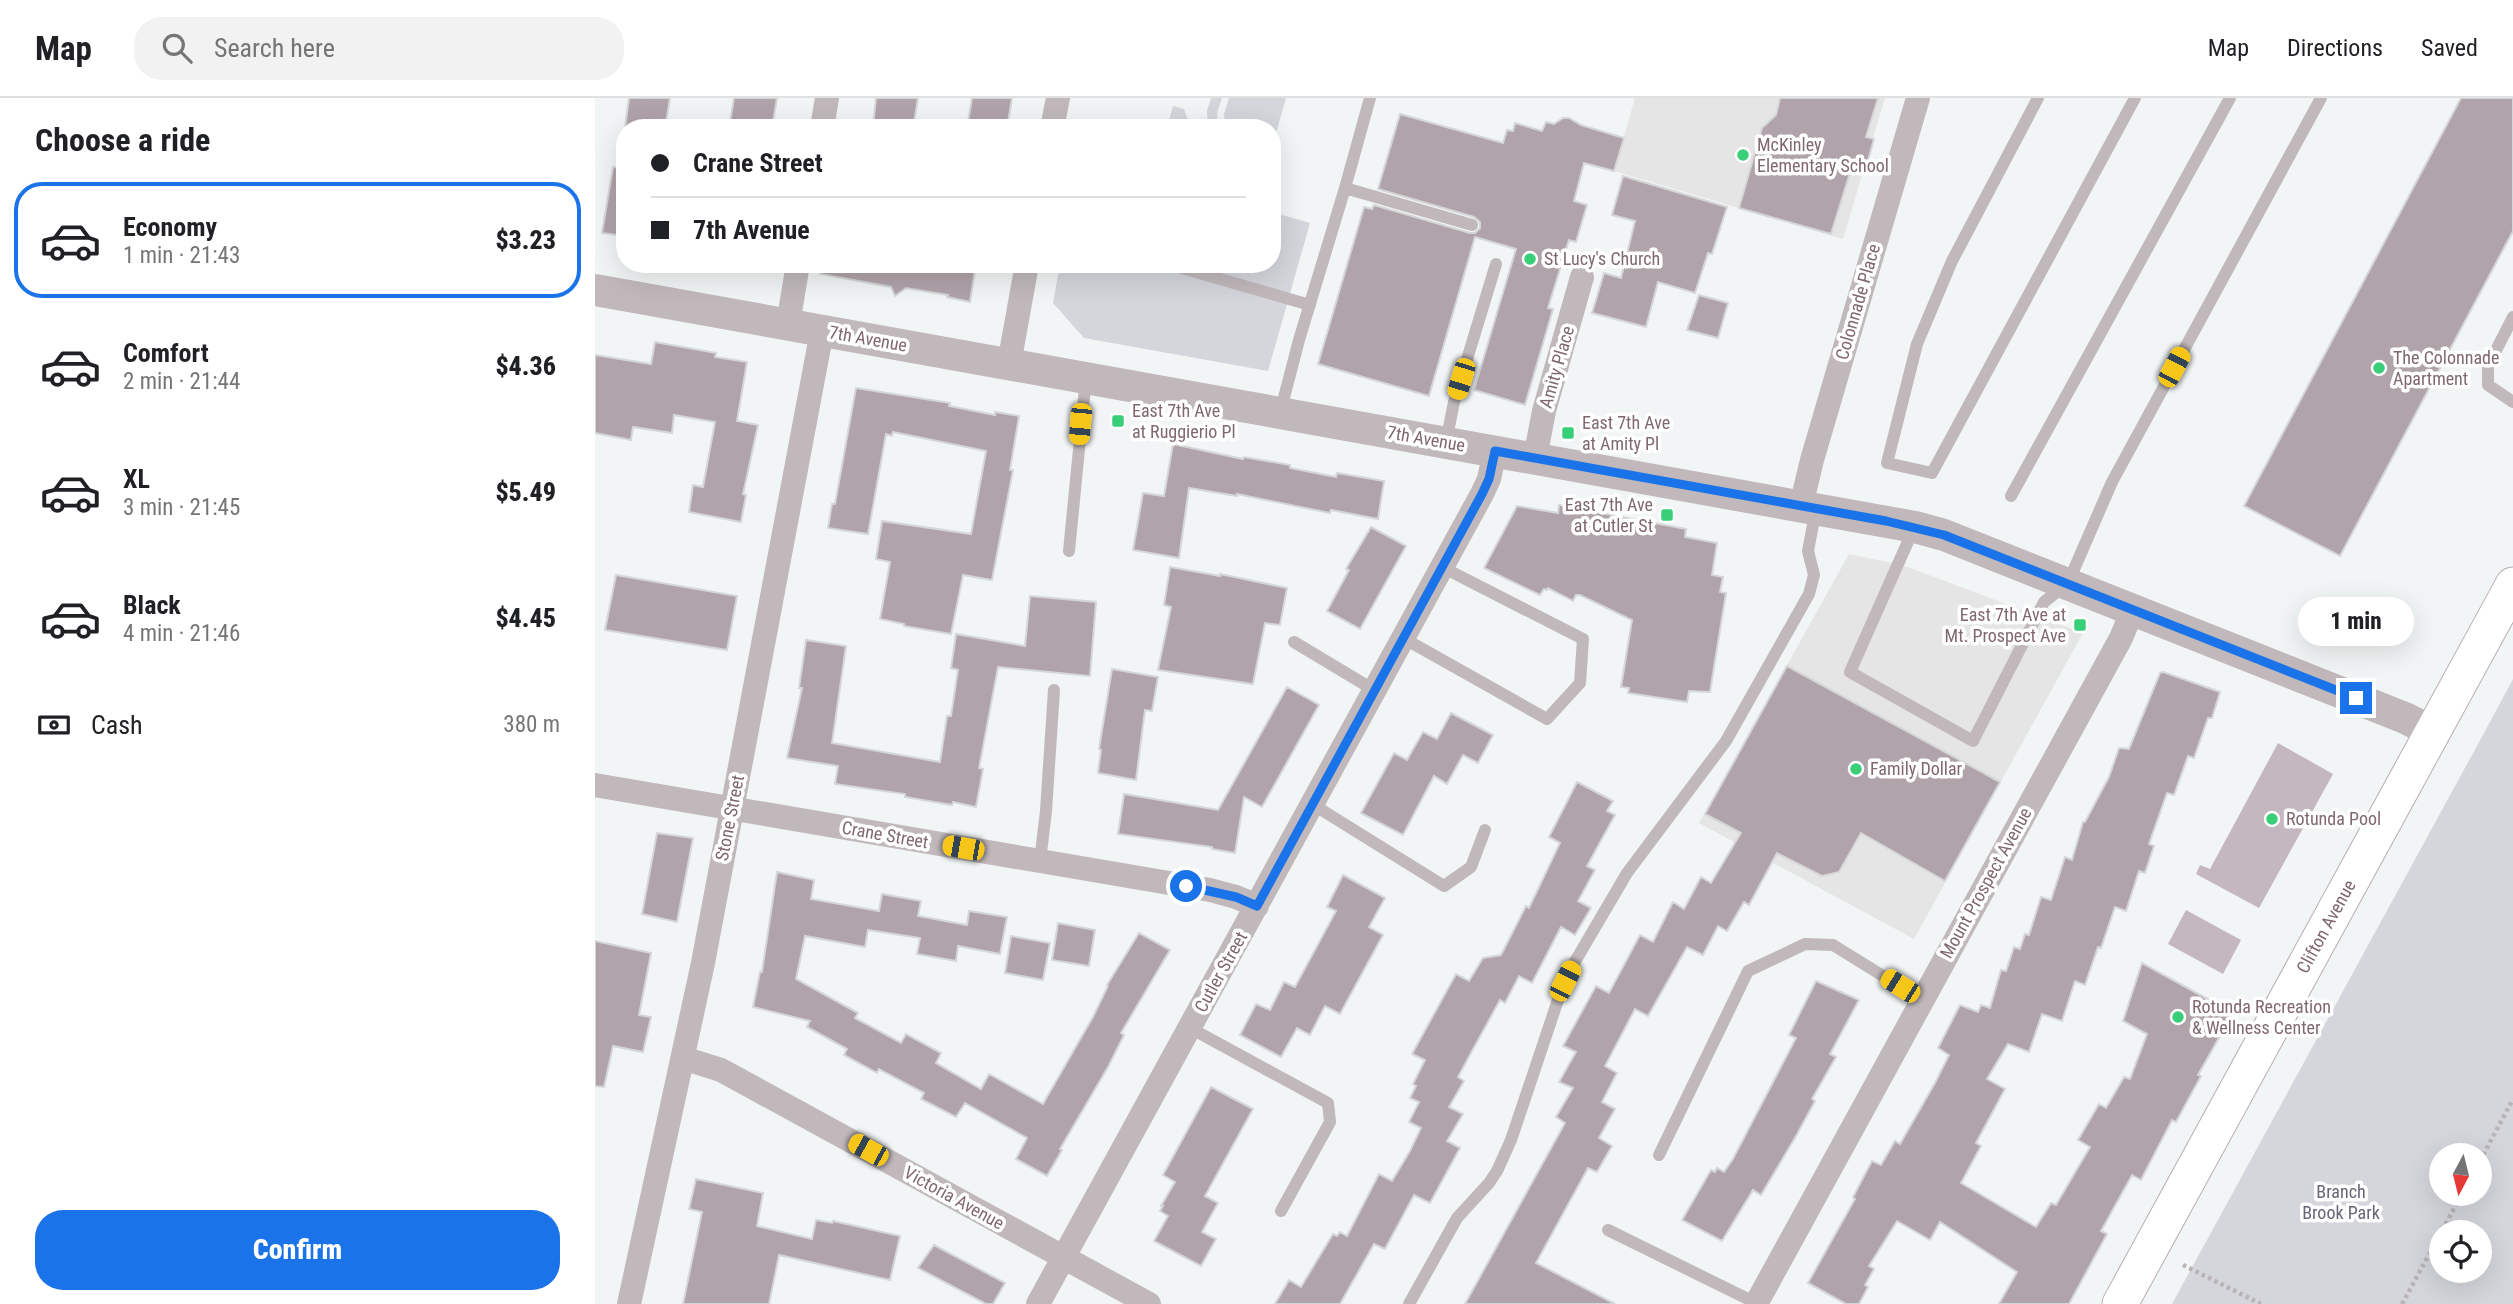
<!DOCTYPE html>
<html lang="en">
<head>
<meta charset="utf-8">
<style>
	:root { --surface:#fff; --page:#f2f2f2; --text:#202124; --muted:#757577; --line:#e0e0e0; --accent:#1a73e8 }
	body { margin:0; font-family:"Roboto Condensed",sans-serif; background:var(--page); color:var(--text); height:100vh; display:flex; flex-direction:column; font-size:26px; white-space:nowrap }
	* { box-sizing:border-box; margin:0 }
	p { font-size:23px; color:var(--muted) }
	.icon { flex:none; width:38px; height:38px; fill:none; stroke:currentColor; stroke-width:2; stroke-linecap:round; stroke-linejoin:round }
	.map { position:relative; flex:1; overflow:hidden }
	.panel { display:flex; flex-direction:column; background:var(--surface); width:595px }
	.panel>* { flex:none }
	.banner { position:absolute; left:21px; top:21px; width:665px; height:154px; border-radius:28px; box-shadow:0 7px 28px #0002; display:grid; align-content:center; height:154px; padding:0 35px; background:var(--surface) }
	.needle { width:46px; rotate:187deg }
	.fabs { position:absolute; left:1834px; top:1045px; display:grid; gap:14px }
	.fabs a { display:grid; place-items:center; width:63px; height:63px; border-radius:50%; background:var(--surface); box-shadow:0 7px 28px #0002; font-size:35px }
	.end { position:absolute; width:32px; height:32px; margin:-16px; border:9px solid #1a73e8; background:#fff; box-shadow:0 0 0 4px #fff }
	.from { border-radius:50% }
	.bubble { position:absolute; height:49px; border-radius:24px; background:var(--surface); box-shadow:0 7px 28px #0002; font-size:23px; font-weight:800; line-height:49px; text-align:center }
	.car { position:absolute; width:21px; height:42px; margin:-21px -10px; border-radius:9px; box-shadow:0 0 5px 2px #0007; background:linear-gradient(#f5c518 24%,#345 0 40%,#f5c518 0 76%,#345 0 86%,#f5c518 0) }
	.banner b { display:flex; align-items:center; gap:24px; height:66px; font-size:26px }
	.banner b+b { border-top:2px solid var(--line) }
	.banner i { width:18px; height:18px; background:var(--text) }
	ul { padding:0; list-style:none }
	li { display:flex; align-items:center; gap:21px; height:116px; margin:0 14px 10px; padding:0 21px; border:4px solid transparent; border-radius:28px }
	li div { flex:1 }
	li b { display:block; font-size:26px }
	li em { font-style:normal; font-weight:800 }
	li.selected { border-color:var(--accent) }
	li>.icon { width:63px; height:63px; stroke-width:1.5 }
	h2 { padding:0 35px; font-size:32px; line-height:84px }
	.pay { display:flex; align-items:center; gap:18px; height:77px; padding:0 35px; font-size:26px }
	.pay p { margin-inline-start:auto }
	.button { display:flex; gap:14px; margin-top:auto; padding:14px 35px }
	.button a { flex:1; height:80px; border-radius:28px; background:var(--accent); color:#fff; font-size:28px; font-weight:800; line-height:80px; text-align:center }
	header { display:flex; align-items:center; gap:42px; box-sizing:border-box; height:98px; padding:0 35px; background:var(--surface); border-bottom:2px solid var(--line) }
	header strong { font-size:33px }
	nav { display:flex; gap:38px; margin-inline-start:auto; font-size:24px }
	.search { width:490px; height:63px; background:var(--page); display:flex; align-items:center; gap:18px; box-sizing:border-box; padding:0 24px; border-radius:28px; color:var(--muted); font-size:26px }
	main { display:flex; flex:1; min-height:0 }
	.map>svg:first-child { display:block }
	.built { fill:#e6e5e6 }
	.green { fill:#d4d6dc; fill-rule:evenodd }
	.water { fill:#c5b7bf }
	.building { fill:#b0a3a9; stroke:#d5d6d7; stroke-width:2 }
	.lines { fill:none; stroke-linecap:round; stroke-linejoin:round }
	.secondary-casing { stroke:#b7adb1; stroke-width:37 }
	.path { stroke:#b9b3b5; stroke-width:4.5; stroke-dasharray:3.5 3.5; stroke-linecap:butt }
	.service { stroke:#c0b8bb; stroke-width:12 }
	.minor { stroke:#c0b8bb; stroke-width:24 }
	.tertiary { stroke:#c0b8bb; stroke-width:32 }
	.secondary { stroke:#fff; stroke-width:35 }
	.route { stroke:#1a73e8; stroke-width:9 }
	.poi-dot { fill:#39ce78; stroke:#fff; stroke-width:2.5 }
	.labels { text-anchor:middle; stroke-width:7; stroke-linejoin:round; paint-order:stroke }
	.poi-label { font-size:18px; fill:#806871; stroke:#fff; text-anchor:start }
	.street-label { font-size:18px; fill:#806871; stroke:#fff }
	.park-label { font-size:18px; fill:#666678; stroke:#fff }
</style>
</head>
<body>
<header>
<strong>Map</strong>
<div class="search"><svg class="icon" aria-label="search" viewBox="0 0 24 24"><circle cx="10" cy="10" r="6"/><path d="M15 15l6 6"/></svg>Search here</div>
<nav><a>Map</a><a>Directions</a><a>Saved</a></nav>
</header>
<main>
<section class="panel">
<h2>Choose a ride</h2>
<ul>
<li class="selected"><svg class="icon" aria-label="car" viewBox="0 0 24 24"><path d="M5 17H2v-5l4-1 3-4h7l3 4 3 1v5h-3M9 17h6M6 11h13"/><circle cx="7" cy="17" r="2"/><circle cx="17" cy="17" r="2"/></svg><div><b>Economy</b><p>1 min · 21:43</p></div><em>$3.23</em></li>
<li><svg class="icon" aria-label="car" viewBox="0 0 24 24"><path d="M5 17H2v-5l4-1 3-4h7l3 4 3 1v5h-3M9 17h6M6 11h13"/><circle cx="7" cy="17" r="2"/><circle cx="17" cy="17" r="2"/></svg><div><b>Comfort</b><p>2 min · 21:44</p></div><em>$4.36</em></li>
<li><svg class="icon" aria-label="car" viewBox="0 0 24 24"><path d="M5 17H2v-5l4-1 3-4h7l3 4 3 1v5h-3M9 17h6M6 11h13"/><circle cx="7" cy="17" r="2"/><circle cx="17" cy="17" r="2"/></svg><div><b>XL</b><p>3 min · 21:45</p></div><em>$5.49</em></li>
<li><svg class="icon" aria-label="car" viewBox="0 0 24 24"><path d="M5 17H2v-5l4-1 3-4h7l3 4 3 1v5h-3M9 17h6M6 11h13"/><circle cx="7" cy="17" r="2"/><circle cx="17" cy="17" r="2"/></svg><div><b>Black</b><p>4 min · 21:46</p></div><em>$4.45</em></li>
</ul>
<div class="pay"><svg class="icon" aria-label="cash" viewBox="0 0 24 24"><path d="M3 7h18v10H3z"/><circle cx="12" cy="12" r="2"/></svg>Cash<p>380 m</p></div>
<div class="button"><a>Confirm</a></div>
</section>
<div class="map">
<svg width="1918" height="1206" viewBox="0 0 1918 1206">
	<rect width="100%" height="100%" fill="#f2f5f5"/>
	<path class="built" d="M1040,0h250l-42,141 -229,-68z
		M1254,456l53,11 181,68 -169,306 -215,-116z"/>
	<path class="green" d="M616,0h11l-5,15 1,15h-10l-1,-17z
		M634,0h57l-14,49v-19h-47l-1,-14z
		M578,8l11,3 7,19h-24z
		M677,114l38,11 -42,148 -184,-33 -31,-35 7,-39h212z
		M1918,581v625h-341l312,-571zM1846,1057h39v39h-39zM1846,1134h39v38h-39z"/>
	<path class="water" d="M1683,645l55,31 -74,134 -63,-34 4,-9 10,4z
		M1591,812l55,30 -18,34 -55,-30z"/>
	<path class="building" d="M34,0h41l-5,30h-40z
		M139,0h43l-5,30h-43z
		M281,0h42l-5,30h-40z
		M377,0h40l-5,30h-40z
		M1185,0h98l-12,39 8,2 -7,25 -13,-4 -23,74 -92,-26 23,-80 14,-13z
		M1866,0h52v133l-173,325 -96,-50z
		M805,16l103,29 4,-13 6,1 2,-8 27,8 4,-9 8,2 9,-6h6l12,7 43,13 -10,33 -30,-8 -10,38 13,4 -11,37 -7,-2 -21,68 5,1 -28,96 -51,-15 42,-141 -41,-12 -46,159 -111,-32 46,-157 8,2 2,-4 96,28h5l5,-5v-6l-6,-5 -96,-28z
		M18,69l12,1v68l-23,-3z
		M1028,78l104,31 -15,47 -4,-1 -13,40 -37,-11 -12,45 -54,-14 12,-40 17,5 14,-57 -23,-6z
		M226,166h155l-6,38 -23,-5 1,-2 -42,-7 -11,8 -4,-9 -71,-13z
		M1104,197l29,8 -10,35 -31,-8z
		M60,244l61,11 -1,4 32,5 -10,59 21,4 -15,69 3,1 -5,27 -52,-10 4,-27 10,2 12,-65 -41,-7 -2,18 -39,-6 -2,13 -36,-7v-78l56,9z
		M261,290l94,15 -1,3 46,9v-3l24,4 -9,54h3l-21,110 -29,-5 -12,59 -47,-8v-2l-24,-5 10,-57 -14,-3 6,-38 89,13 15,-83 -93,-19 -1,4 -6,-2 -18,100 -40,-6 4,-24h3z
		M578,346l70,15 1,-2 46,8v3l46,9 1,-4 47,8 -6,38 -47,-9 -1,3 -93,-19v2l-48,-8 -10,70 -46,-8 10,-57 21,3z
		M964,407l127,24 -1,8 32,6 -5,32 11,2 -3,15 6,1 -16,99 -21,-1 -2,11 -59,-9 1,-5 -8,-1 11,-67 -52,-25h-4l-3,6 -25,-13 -1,2 -3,-1 -4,6 -56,-27 33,-62 41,7z
		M776,429l35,19 -46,83 -33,-18 22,-41 -3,-1z
		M575,469l50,9v-2l67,14 -7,37 -15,-2 -12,61 -95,-14 13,-63 -7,-2z
		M21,477l121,21 -10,54 -122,-20z
		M435,498l66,6 -6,74 -92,-9 -19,101 4,1 -7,38 -23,-5 -1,3 -47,-8v-3l-70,-10 3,-18 -51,-8 15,-70h-3l7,-48 40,6 -14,97 108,19 7,-46h4l7,-46 -7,-2 5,-34 69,12z
		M1192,568l213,116 -55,99 -84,-48 -22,39 -17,4 -45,-23 -28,52 -5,-3 -17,29 -9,-5 -15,29 -16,-8 -39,69 -13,-7 -30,57 12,7 -15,29 13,7 -16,29 13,8 -15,26 -9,-4 -52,95 79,41h-150l100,-181 -9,-6 17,-29 -14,-6 17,-30 -13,-6 33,-60 13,7 31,-58 13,7 20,-40 11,7 17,-32 10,6 30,-50 -36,-19z
		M517,571l46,8 -6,34 -7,-1 -9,70 -38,-7 3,-23 -2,-1z
		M1568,574l57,20 -8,26h-4l-14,40 -6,-2 -14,39 -7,-2 -18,51 5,2 -9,27 -6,-2 -13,40 -11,-4 -14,41 -3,-1 -13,38 -10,-4 -13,40 -20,-7 -13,38 -21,-8 -21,35 18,10 -29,54 5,3 -20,37 75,44 15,-24 5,2 34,-58 -12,-7 21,-36 7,4 18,-31 6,2 17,-45 -24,-13 19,-58 91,50 -35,62 3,1 -25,46 -4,-2 -31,60 -9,-5 -31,56 6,3 -38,70h-70l18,-32 -77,-50 -10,18 -33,-19 -28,45 5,3 -9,16 3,2 -9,17h-13l-38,-21 47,-84 -2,-2 19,-36 9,4 14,-24 5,3 35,-61 14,-28 -11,-7 22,-43 18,7 3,-7 9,3 11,-38 5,1 8,-24 6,2 5,-15 4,1 12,-38 10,3 14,-43 7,3 11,-38h2l24,-45 10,-29 10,1 31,-76z
		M692,589l32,18 -57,102 -18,-10 -9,56 -23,-4v-2l-94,-13 6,-40 94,16z
		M856,615l42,22 -15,28 -15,-8 -16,29 -13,-8 -31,59 -42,-22 33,-60 13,7 16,-28 14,7z
		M982,684l36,19 -6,10 8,4 -28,51 8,4 -17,31 13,7 -16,27 -14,-8 -29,56 -13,-7 -14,27 -5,-3 -28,51 -14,26 6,4 -15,26 14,7 -16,27 13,7 -30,55 -16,-8 -29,54 -11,-5 -34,60h-65l14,-24 12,7 32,-53 4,2 3,-4 7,4 32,-62 13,7 18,-30 11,-23 -12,-6 10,-20 -9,-4 6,-12 -3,-2 12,-24 -13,-6 44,-80 13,7 14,-23 18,-3 25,-49 3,2 31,-65 -11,-6z
		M62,735l36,5 -16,84 -35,-8z
		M182,774l37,8 -3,19 68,12 3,-17 39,7 -3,15 49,9 2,-14 38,6 -7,37 -42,-8 -2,15 -39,-7 3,-16 -52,-8 -3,17 -60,-11 -9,43 62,34 -3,5 46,25 5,-9 35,19 -5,10 45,26 8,-15 54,30 50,-87 15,-31 -1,-1 32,-52 31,17 -49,83 3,2 -16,32 -48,82 2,1 -15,26 -31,-17 11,-21 -62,-35 -9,14 -35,-18 3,-6 -45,-24 -2,4 -33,-18 3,-6 -40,-22 3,-6 -57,-14 7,-35h2z
		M748,777l42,23 -16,29 14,8 -43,79 -15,-8 -15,29 -13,-7 -16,29 -41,-22 16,-31 14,6 14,-28 11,5 41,-76 -9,-4z
		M463,825l37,7 -6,36 -37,-6z
		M416,838l39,7 -7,37 -38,-7z
		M0,843l56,12 -12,62 12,2 -8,35 -30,-6 -9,41 -9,-1z
		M1221,883l43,19 -29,54 6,3 -24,42 3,2 -19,35 -35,59 -8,-5 -31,51 -40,-21 29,-50 4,2 2,-4 7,4 9,-13 63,-121 -7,-3z
		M616,989l42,22 -48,87 13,7 -16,29 14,7 -15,27 -47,-25 14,-25 -8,-5 3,-5h-2l14,-24 -12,-7z
		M101,1081l67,14 -6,33 55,13 4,-19 16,3 1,-2 67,15 -10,44 -111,-25 -10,49h-86l19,-92 -13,-3z
		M339,1147l71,38 -12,21h-7l-68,-36z"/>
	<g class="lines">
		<defs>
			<g id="secondary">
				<path id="s1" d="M1525,1206l393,-719"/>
			</g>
		</defs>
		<use href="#secondary" class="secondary-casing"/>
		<path class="path" d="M1885,1063l33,-62
			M1588,1167l78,39
			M1807,1206l60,-110"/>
		<path class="service" d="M1443,0l-86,163 -35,83 -30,119 45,10 203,-375
			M750,90l25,-90
			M573,166l142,41
			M1918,219l-25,49v19l25,17
			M685,315l19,-73 46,-152 127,37
			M851,344l8,-40 42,-138
			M1416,398l219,-398
			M1319,430l-64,144 123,69 71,-139 24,-19 44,-101 209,-384
			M474,453l17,-173
			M808,540l144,81 33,-36 3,-44 -141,-72
			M699,544l80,48
			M717,706l132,82 27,-19 14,-37
			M445,763l6,-50 8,-121
			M595,930l138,75 2,19 -49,89
			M1064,1057l89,-184 57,-27 28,1 89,55
			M1013,1132l150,74
			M814,1206l48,-86 32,-35 8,-12 14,-31 48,-143 14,-32 54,-92 99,-132 83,-147 5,-19 -6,-24 8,-42"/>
		<path class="minor" d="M227,30l5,-30
			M457,30l6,-30
			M193,226l10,-60
			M414,266l18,-100
			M940,360l9,-47 38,-134
			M1206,408l11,-46 106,-362
			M0,687l615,105 26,7 21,9
			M88,960l38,12 428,234
			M34,1206l74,-341 119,-632
			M443,1206l444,-810 7,-15 6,-28
			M1161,1206l365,-666 12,-29"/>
		<path class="tertiary" d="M0,192l1320,237 29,8 461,183 28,14"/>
		<use href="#secondary" class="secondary"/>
	</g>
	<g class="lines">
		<path class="route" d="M591,788l50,11 21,9 225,-412 7,-15 6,-28 391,70 58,14 412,163"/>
	</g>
	<g class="poi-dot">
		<circle cx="1148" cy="57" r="7"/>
		<circle cx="935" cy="161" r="7"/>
		<circle cx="1784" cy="270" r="7"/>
		<rect x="516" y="316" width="14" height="14" rx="3.5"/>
		<rect x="966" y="328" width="14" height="14" rx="3.5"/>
		<rect x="1065" y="410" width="14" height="14" rx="3.5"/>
		<rect x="1478" y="520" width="14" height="14" rx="3.5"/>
		<circle cx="1261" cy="671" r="7"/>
		<circle cx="1677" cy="721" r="7"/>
		<circle cx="1583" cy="919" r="7"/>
	</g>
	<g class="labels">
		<g class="poi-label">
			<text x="1162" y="53">McKinley<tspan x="1162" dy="21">Elementary School</tspan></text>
			<text x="949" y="167">St Lucy's Church</text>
			<text x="1798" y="266">The Colonnade<tspan x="1798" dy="21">Apartment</tspan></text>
			<text x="537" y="319">East 7th Ave<tspan x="537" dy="21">at Ruggierio Pl</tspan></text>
			<text x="987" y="331">East 7th Ave<tspan x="987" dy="21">at Amity Pl</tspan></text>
			<text x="1058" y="413" text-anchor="end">East 7th Ave<tspan x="1058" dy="21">at Cutler St</tspan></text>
			<text x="1471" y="523" text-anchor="end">East 7th Ave at<tspan x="1471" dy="21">Mt. Prospect Ave</tspan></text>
			<text x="1275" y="677">Family Dollar</text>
			<text x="1691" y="727">Rotunda Pool</text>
			<text x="1597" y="915">Rotunda Recreation<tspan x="1597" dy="21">&amp; Wellness Center</tspan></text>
		</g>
		<g class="street-label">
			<text transform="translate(1263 204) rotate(-74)" y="6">Colonnade Place</text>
			<text transform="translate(273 241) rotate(10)" y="6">7th Avenue</text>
			<text transform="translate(962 269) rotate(-74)" y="6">Amity Place</text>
			<text transform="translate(831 341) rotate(10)" y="6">7th Avenue</text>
			<text transform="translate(135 720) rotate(-79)" y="6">Stone Street</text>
			<text transform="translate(290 737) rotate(10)" y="6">Crane Street</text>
			<text transform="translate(1391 785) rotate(-61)" y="6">Mount Prospect Avenue</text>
			<text dy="6" stroke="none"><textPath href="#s1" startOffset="430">Clifton Avenue</textPath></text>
			<text transform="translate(626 874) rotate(-61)" y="6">Cutler Street</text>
			<text transform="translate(359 1100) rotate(29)" y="6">Victoria Avenue</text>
		</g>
		<g class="park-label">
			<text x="1746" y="1100">Branch<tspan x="1746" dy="21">Brook Park</tspan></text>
		</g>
	</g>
</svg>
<div class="fabs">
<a><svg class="needle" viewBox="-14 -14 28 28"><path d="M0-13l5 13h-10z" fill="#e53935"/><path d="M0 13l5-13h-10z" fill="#757577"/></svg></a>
<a><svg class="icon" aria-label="locate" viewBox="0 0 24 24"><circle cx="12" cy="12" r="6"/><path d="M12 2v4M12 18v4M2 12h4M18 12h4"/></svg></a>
</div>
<i class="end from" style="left:591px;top:788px"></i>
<i class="end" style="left:1761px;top:600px"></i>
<div class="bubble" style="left:1703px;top:499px;width:116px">1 min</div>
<i class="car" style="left:1579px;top:269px;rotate:28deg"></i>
<i class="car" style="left:866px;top:281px;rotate:197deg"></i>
<i class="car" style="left:485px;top:326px;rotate:185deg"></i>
<i class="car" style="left:368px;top:750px;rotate:280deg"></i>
<i class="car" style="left:970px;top:883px;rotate:27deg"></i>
<i class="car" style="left:1305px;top:888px;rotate:302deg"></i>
<i class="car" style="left:273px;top:1052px;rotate:299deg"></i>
<div class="banner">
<b><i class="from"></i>Crane Street</b>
<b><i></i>7th Avenue</b>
</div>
</div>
</main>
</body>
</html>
